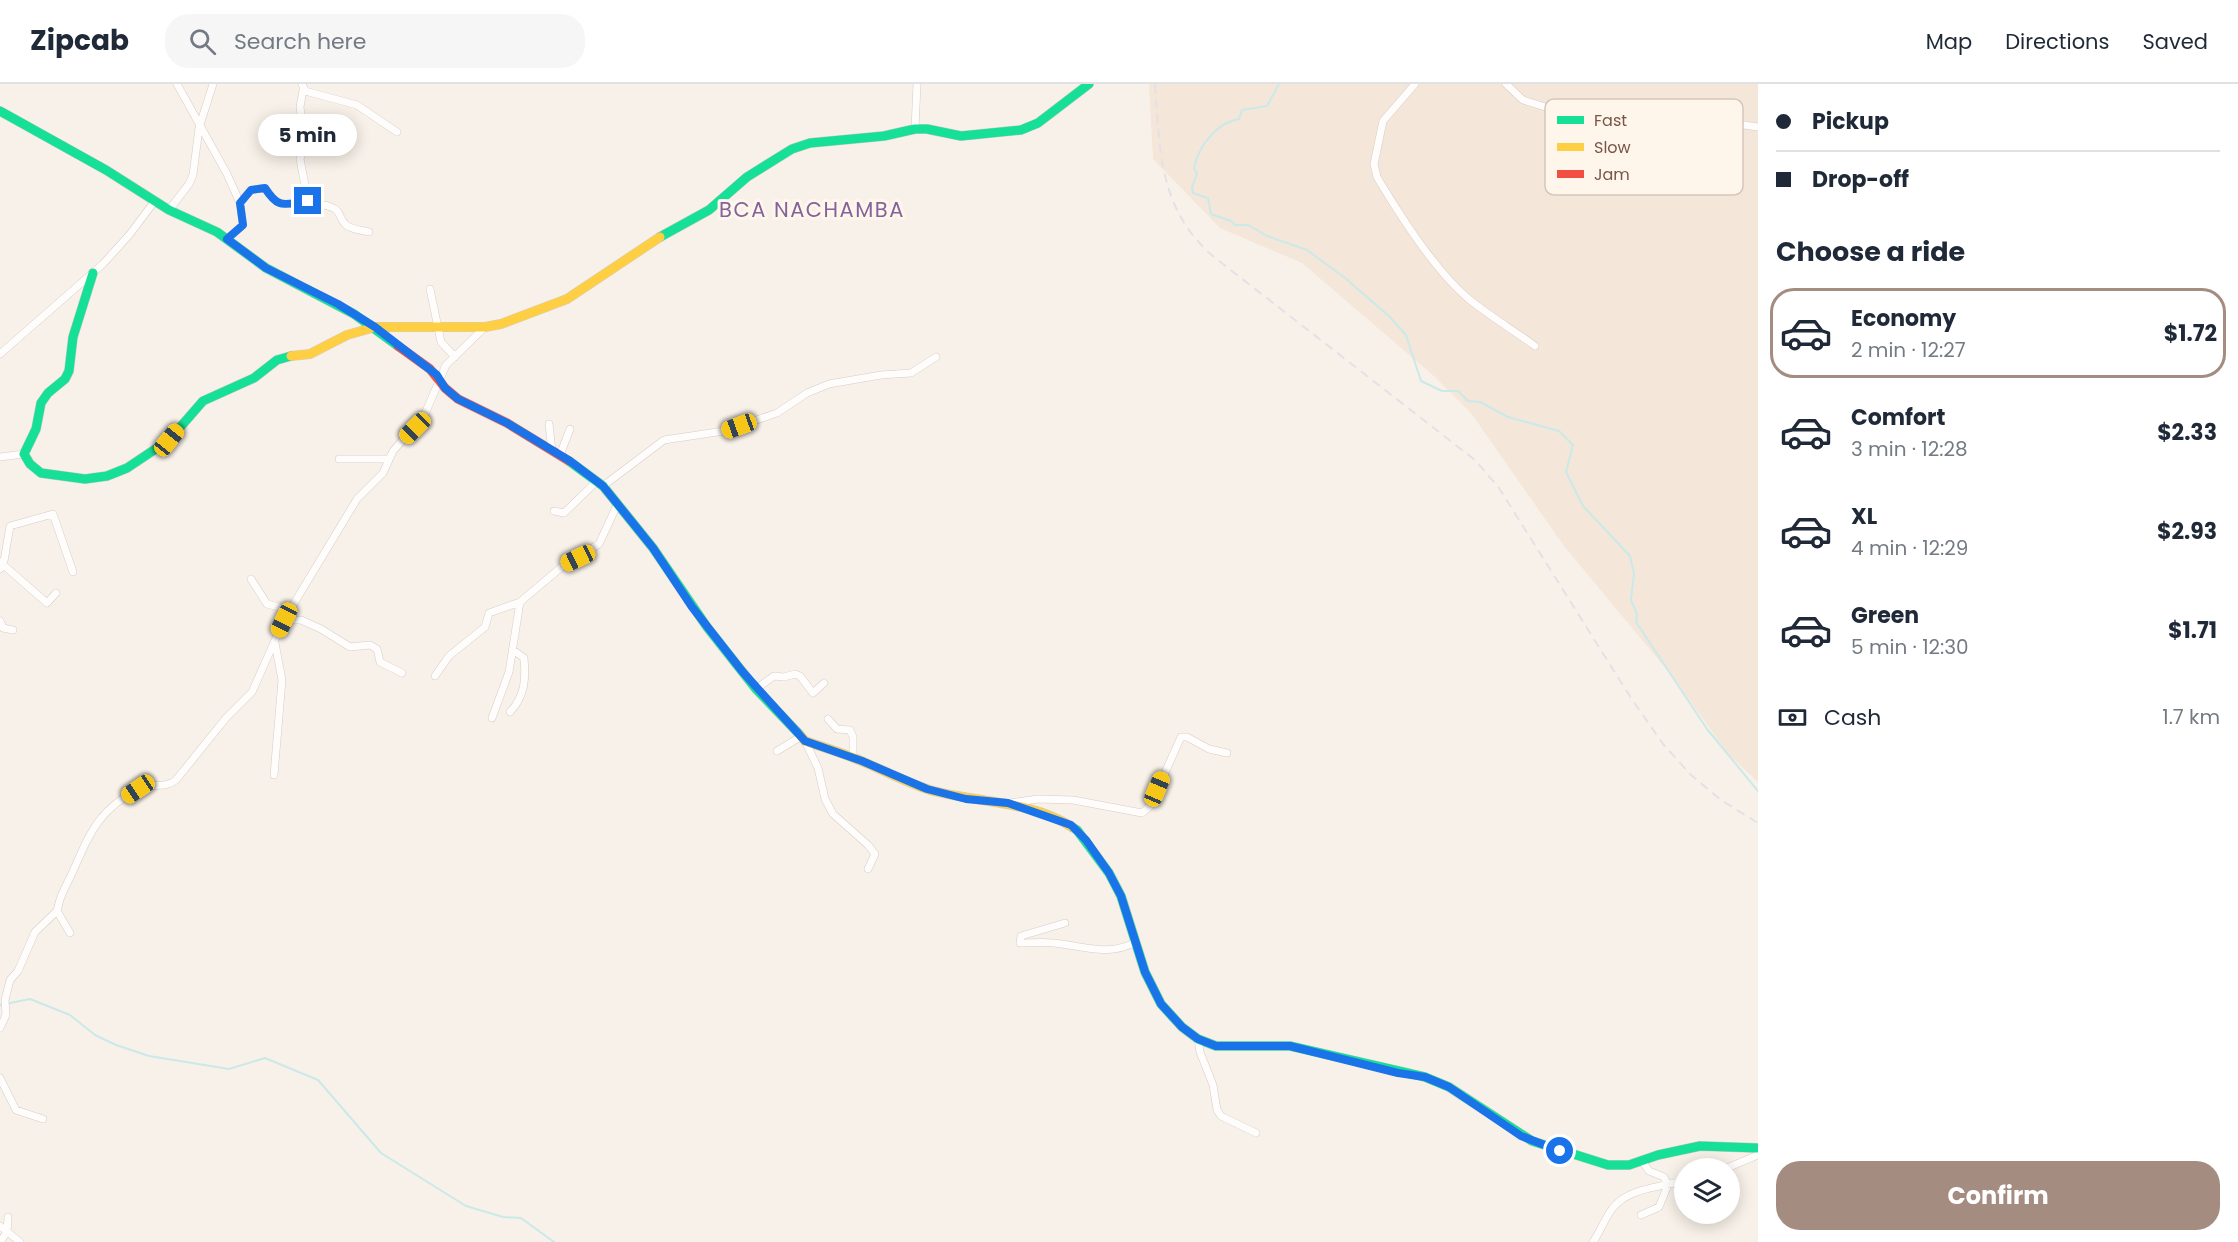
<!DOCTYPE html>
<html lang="en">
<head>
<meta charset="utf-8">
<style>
	:root { --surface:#fff; --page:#f6f6f7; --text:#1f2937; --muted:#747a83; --line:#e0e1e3; --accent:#a58c80 }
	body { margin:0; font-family:Poppins,sans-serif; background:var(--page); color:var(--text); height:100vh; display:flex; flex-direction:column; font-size:22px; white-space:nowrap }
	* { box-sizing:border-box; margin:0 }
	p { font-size:20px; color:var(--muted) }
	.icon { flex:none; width:33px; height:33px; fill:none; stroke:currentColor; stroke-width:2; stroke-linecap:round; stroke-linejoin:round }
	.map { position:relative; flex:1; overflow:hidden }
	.drawer { display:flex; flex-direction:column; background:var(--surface); width:480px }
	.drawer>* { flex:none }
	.banner { display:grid; align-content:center; height:132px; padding:0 18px; background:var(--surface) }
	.fabs { position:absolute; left:1674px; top:1074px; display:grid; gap:12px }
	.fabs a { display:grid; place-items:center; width:66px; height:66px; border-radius:50%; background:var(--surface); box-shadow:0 3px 15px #0003; font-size:30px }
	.end { position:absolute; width:27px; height:27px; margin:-14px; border:8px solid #1a73e8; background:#fff; box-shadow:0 0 0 3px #fff }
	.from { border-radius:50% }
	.bubble { position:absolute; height:42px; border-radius:21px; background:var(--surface); box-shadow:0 3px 15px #0003; font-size:20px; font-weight:700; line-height:42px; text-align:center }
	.car { position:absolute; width:18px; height:36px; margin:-18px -9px; border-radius:8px; box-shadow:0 0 4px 2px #0007; background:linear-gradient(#f5c518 24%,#345 0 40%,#f5c518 0 76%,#345 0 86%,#f5c518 0) }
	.banner b { display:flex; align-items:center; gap:21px; height:57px; font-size:22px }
	.banner b+b { border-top:2px solid var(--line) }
	.banner i { width:15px; height:15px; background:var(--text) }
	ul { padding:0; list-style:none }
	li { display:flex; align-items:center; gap:18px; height:90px; margin:0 12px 9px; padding:0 6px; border:3px solid transparent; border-radius:24px }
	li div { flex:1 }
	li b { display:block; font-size:22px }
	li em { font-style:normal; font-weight:700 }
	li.active { border-color:var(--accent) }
	li>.icon { width:54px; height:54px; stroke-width:1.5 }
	h2 { padding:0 18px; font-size:27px; line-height:72px }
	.pay { display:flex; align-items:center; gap:15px; height:66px; padding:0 18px; font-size:22px }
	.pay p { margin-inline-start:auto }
	.cta { display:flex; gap:12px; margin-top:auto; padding:12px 18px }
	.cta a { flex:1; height:69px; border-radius:24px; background:var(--accent); color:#fff; font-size:24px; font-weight:700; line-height:69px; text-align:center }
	header { display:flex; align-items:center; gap:36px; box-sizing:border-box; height:84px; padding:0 30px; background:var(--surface); border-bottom:2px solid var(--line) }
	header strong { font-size:28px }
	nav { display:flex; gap:33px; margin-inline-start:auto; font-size:21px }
	.search { width:420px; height:54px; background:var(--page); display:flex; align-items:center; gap:15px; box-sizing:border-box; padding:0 21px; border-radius:24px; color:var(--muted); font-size:22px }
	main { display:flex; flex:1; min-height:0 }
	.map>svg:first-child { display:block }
	.residential { fill:#f4e6d9 }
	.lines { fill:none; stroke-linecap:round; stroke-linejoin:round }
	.stream { stroke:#cae9e9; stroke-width:2 }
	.street-casing { stroke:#d6ccc6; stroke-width:8 }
	.fast-casing { stroke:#d7ccc6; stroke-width:10 }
	.slow-casing { stroke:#d7ccc6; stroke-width:10 }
	.jam-casing { stroke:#d7ccc6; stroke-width:10 }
	.street { stroke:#fefdfc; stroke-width:7 }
	.fast { stroke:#16e098; stroke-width:9 }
	.slow { stroke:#ffcf43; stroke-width:9 }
	.jam { stroke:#f24e42; stroke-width:9 }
	.rail { stroke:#e4e1e5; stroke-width:2; stroke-dasharray:9 6; stroke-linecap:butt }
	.route { stroke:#1a73e8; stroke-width:8 }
	.labels { text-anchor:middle; stroke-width:6; stroke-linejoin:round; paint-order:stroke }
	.quarter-label { font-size:21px; letter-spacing:1.5px; fill:#84629c; stroke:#fff6eb }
	.key { fill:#fff6eb; stroke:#d6c6ba; stroke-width:1.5 }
	.key-label { font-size:16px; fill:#785547 }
</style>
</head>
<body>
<header>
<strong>Zipcab</strong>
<div class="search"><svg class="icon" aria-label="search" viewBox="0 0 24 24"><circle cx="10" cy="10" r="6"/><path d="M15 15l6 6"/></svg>Search here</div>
<nav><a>Map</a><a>Directions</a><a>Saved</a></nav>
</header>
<main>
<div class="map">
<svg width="1758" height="1158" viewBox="0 0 1758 1158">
	<rect width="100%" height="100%" fill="#f8f1e9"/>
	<path class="residential" d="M1149,0h609v698l-29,-27 -57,-79 -108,-130 -93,-133 -36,-36 -133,-114 -82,-35 -67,-69z"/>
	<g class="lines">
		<path class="stream" d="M1279,0l-12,22 -25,4 -3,9c-22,3 -41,28 -45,49l3,6 -5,13 1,6 15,5 3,16 20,7 4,4h13l19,11 40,14 38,28 45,39 16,18 15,46 21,10h16l10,10 12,1 28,15 51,14 14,14 -7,27 17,34 47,50 4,17 -3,27 6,14 -1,8 71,107 51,62
			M0,921l30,-6 40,16 25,20 21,10 33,11 80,13 36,-11 53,22 63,73 85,53 37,11 18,1 33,24"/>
		<defs>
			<path id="street" d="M177,0l50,90 13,29 3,22 -16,14
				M302,0l3,7 52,14 40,27
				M1415,0l-32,37 -9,43 3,13c22,37 60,96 93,123 20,16 43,30 65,46
				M1506,0l17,16 35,11 151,9 49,7
				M915,45l2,-45
				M308,117c8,6 14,2 23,6 10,3 8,12 15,18 6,5 16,5 23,7
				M240,119l11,-13 14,-2c14,22 20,16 43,13l-8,-42 5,-16 -5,-36 3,-17
				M169,126l20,-26 4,-9 6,-47 14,-44
				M430,205l11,53 14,15
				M0,270l103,-90 27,-30 24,-32
				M549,340l3,27
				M560,371l10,-26
				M0,373l24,-3
				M339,375h50
				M603,402l61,-46 60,-9 53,-18 30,-20 22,-9 52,-9 30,-2 25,-16
				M554,427l10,2 33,-32
				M0,478l47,41 9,-10
				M0,485l4,-8 6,-35 43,-12 20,58
				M251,495l16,25 23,6
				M284,536h17l20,9 29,18 20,-2 7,4 3,13 22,11
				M0,537l3,7 10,2
				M435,592l14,-20 36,-29 4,-14 31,-11 44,-37 35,-21 19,-41
				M756,605l18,-13 10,1 11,-3 5,2 13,17 11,-10
				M510,628c15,-16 16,-33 14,-54l-11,-8
				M492,634l17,-46 11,-70
				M828,635l9,10 13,1 3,7v21
				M805,657l13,27 7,31 8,15 35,31 7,9 -7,15
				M777,667l23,-14
				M274,691l8,-95 -7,-37
				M1010,719l28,-4 35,1 69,13 8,-7 31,-69h6l22,12 18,4
				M1065,839l-44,13 -1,7c11,0 23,-1 34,0 29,3 54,14 82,-1
				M70,849l-13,-22 2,-8c3,-12 10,-22 15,-34 17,-39 26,-60 66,-81 11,-5 25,1 36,-8l50,-62 26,-26 32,-72 73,-121 26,-26 10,-22 31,-35 22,-51 39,-38
				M0,944l6,-13 -1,-15 5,-20 8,-9 17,-39 22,-21
				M1198,955l2,13 13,33 4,25 4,6 35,17
				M0,994l16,32 27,9
				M1727,1084l31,-13
				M1641,1131l18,-8 9,-22 -4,-8 -15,-6 -7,-10
				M0,1142l20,16
				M0,1158l7,-10 1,-15
				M1593,1158c7,-10 11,-22 19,-33 15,-21 49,-22 72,-28"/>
			<path id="fast" d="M0,27l106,59 63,40 48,22 49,36 88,46 44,32
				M660,153l49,-27 38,-33 45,-28 18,-6 74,-7 31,-7h12l34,7 60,-6 17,-7 51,-39
				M93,189l-20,64 -4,34 -4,8 -17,14 -7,10 -5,26 -12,25 6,10 11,9 44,6 22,-3 20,-8 42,-28 34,-39 51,-23 23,-18 14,-4
				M569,377l34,25 50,62 54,79 49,62 44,46
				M1072,743l5,3 32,43 12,23 24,76 16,32 21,23 16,12 18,7h74l135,31 24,10 83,54 76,24h21l29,-10 42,-9 58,2"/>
			<path id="slow" d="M291,272l19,-2 37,-19 28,-8h110l16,-3 66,-25 93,-62
				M800,651l5,6c20,7 41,13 61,22 21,9 42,20 64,27 46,13 100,10 142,37"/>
			<path id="jam" d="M398,262l32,23 15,19 13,11 49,24 62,38"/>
		</defs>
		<use href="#street" class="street-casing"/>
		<use href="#fast" class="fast-casing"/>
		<use href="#slow" class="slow-casing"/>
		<use href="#jam" class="jam-casing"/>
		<use href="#street" class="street"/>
		<use href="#fast" class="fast"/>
		<use href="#slow" class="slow"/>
		<use href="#jam" class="jam"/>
		<path class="rail" d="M1155,0c5,68 4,126 59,173l261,203 24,28 132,210 32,46 28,31 30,25 37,23"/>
	</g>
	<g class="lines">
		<path class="route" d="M308,117c-24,3 -29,9 -43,-13l-14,2 -11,13 3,22 -16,14 39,29 72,36 37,23 62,48 8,13 13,11 49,24 63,38 33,25 50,62 39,59 50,64 63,70 57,20 65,28 39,10 42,4 63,22 15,15 23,33 12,23 24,76 16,32 21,23 16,12 18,7h74l108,27 27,4 24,10 72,49 39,15"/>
	</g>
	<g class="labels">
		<g class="quarter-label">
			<text x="812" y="133">BCA NACHAMBA</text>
		</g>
	</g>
	<rect x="1545" y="15" width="198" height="96" rx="9" class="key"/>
	<rect x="1557" y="32" width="27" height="8" fill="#16e098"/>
	<rect x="1557" y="59" width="27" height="8" fill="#ffcf43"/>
	<rect x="1557" y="86" width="27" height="8" fill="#f24e42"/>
	<g class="key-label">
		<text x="1594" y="42">Fast</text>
		<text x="1594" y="69">Slow</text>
		<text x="1594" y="96">Jam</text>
	</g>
</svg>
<div class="fabs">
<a><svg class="icon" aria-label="layers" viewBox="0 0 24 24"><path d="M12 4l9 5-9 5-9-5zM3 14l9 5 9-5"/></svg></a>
</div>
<i class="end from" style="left:1560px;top:1067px"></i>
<i class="end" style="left:308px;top:117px"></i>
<div class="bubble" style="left:258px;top:30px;width:99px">5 min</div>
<i class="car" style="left:739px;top:342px;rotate:250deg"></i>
<i class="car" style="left:415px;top:344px;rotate:225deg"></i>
<i class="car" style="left:169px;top:356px;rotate:39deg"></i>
<i class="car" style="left:578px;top:474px;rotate:245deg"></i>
<i class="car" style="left:284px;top:536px;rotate:206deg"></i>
<i class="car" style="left:138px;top:705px;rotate:236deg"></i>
<i class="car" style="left:1157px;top:705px;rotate:23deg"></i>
</div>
<section class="drawer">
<div class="banner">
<b><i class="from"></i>Pickup</b>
<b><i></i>Drop-off</b>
</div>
<h2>Choose a ride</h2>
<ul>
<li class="active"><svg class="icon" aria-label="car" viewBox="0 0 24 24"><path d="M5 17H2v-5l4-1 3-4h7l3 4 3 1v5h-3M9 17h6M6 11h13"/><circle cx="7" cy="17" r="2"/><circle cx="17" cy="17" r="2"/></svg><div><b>Economy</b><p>2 min · 12:27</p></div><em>$1.72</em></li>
<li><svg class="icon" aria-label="car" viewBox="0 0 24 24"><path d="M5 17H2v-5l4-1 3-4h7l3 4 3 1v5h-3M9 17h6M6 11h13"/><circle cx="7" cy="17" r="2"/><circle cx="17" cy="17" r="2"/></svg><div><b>Comfort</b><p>3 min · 12:28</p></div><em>$2.33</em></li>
<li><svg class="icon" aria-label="car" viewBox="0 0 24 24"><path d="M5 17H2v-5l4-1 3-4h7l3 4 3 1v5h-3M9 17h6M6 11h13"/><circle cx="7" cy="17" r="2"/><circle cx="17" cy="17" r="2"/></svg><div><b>XL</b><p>4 min · 12:29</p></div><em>$2.93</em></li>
<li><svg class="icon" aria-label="car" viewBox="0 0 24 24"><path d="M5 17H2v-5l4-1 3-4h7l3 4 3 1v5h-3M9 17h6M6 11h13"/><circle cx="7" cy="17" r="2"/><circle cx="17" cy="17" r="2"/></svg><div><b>Green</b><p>5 min · 12:30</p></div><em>$1.71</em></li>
</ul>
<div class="pay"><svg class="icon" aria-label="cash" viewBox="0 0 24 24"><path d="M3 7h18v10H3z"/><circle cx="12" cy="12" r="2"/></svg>Cash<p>1.7 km</p></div>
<div class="cta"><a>Confirm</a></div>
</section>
</main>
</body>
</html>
